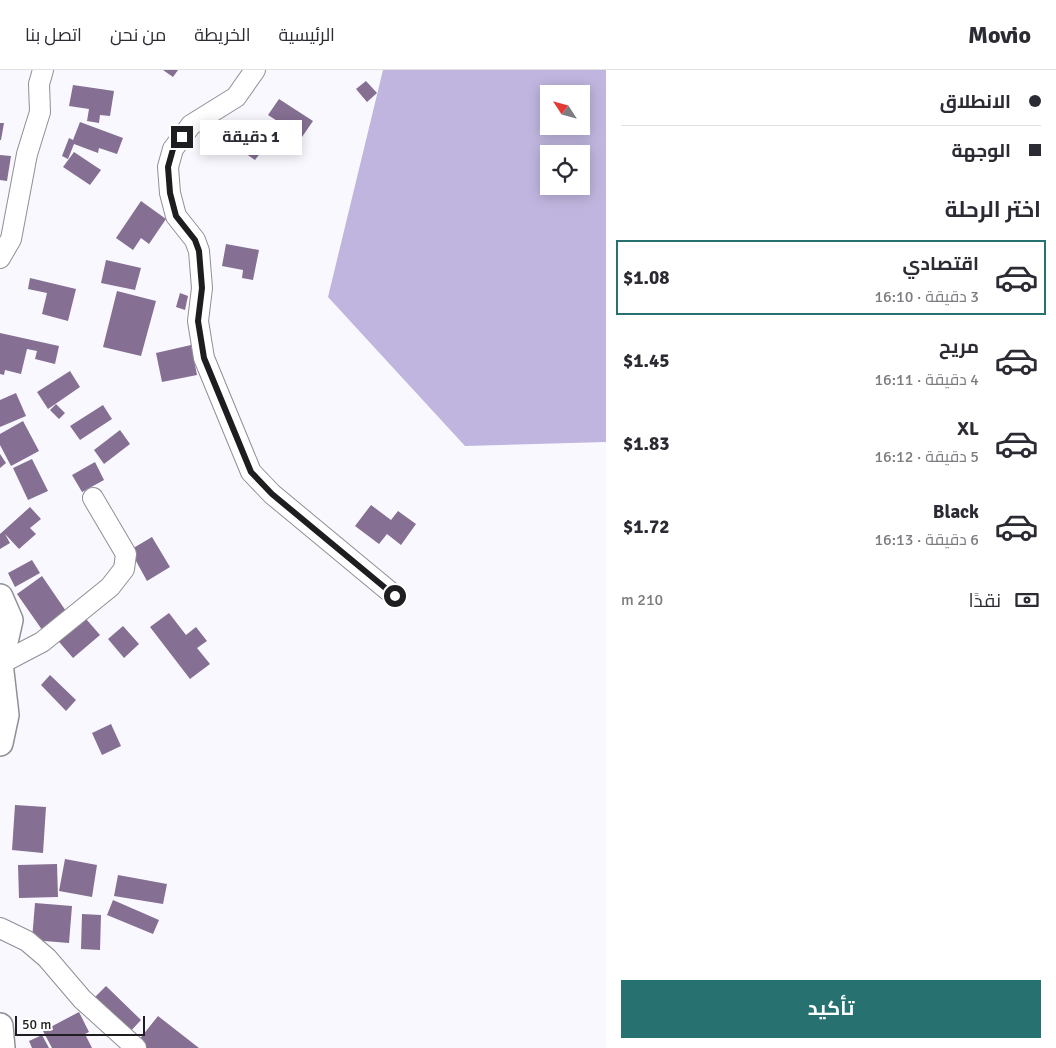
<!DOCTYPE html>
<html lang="ar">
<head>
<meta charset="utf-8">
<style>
	:root { --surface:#fff; --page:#f2f2f3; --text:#2b2b33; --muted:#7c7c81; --line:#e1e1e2; --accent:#277170 }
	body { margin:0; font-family:Signika,Cairo,sans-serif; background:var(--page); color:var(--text); direction:rtl; height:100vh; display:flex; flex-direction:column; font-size:19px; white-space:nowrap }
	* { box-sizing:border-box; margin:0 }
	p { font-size:16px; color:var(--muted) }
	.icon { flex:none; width:28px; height:28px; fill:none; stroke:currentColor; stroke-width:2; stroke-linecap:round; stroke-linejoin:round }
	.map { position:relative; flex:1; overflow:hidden; direction:ltr }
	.panel { display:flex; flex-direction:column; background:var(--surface); width:450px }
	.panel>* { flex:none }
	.banner { display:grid; align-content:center; height:110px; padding:0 15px; background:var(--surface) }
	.needle { width:32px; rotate:306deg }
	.fabs { position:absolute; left:540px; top:15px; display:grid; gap:10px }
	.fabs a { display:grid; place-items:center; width:50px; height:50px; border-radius:0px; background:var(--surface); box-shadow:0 2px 12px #0003; font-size:25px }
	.scale { position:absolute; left:15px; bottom:12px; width:130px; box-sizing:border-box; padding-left:5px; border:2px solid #1e1d1f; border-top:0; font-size:14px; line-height:18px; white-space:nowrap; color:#1e1d1f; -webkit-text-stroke:4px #fff; paint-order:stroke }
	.end { position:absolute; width:22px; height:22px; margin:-11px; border:6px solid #1e1d1f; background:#fff; box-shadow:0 0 0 2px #fff }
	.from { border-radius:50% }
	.bubble { position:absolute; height:35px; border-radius:0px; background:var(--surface); box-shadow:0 2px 12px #0003; font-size:16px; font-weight:700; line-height:35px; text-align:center; direction:rtl }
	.banner b { display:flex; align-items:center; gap:18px; height:48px; font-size:19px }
	.banner b+b { border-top:1px solid var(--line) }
	.banner i { width:12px; height:12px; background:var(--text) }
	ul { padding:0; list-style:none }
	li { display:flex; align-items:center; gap:15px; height:75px; margin:0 10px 8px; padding:0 5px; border:2px solid transparent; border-radius:0px }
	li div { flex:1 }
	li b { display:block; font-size:19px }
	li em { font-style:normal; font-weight:700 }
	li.current { border-color:var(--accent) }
	li>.icon { width:45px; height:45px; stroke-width:1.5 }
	h2 { padding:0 15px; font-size:22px; line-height:60px }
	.pay { display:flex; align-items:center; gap:12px; height:55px; padding:0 15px; font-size:19px }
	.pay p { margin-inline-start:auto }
	.button { display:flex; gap:10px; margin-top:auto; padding:10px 15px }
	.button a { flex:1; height:58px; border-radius:0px; background:var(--accent); color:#fff; font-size:20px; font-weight:700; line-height:58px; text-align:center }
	header { display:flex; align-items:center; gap:30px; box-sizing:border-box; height:70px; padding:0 25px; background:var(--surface); border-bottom:1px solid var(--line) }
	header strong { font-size:24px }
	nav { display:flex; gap:28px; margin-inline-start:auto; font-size:18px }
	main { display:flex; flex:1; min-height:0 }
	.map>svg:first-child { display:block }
	.forest { fill:#bfb5de; fill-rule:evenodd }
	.building { fill:#856f92 }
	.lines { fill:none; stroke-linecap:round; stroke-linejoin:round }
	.minor-casing { stroke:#918f95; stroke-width:22 }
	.tertiary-casing { stroke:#918f95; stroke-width:28 }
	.minor { stroke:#fff; stroke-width:20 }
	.tertiary { stroke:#fff; stroke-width:25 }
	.route { stroke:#1e1d1f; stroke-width:6 }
</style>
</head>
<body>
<header>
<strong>Movio</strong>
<nav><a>الرئيسية</a><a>الخريطة</a><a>من نحن</a><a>اتصل بنا</a></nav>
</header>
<main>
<section class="panel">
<div class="banner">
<b><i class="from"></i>الانطلاق</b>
<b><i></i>الوجهة</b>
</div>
<h2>اختر الرحلة</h2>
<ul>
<li class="current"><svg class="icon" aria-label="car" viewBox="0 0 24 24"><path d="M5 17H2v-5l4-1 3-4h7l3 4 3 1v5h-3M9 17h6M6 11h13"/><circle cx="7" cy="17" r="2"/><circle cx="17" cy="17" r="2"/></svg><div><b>اقتصادي</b><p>3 دقيقة · 16:10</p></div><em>$1.08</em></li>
<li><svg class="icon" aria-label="car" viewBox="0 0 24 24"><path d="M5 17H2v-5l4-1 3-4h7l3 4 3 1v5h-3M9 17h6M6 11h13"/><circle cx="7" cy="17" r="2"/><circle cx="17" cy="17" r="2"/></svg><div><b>مريح</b><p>4 دقيقة · 16:11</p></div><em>$1.45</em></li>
<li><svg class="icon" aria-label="car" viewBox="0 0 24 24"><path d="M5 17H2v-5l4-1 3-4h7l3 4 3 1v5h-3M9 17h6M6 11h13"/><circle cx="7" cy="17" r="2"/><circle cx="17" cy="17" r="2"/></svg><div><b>XL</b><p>5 دقيقة · 16:12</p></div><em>$1.83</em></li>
<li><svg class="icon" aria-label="car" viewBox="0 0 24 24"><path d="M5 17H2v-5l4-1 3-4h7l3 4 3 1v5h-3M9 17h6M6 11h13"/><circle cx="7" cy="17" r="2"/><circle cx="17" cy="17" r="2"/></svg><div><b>Black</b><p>6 دقيقة · 16:13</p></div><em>$1.72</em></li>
</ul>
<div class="pay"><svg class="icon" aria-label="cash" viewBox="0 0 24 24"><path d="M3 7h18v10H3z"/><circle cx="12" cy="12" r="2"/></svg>نقدًا<p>210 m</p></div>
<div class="button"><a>تأكيد</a></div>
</section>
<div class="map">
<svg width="606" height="978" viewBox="0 0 606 978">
	<rect width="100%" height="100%" fill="#f9f8ff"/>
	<path class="forest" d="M383,0h223v372l-141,4 -137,-149zM549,24h32v32h-32zM549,84h32v32h-32z"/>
	<path class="building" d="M163,0h15l-5,7z
		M366,11l11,12 -10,9 -11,-13z
		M73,15l41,6 -4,25 -10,-1 -1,8 -12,-2 2,-12 -20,-3z
		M279,29l34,22 -11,16 -34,-22z
		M80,52l43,16 -6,16 -18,-6 -1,5 -24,-9 -6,15 -6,-3 7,-18 4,2z
		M0,53h4l-3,17h-1z
		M268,58l22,16 -8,11 -15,-11 -12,16 -16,-11 7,-10 10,7z
		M74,82l27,18 -11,15 -27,-18z
		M0,85l11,1 -4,25 -7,-1z
		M141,131l25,18 -17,25 -8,-6 -8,12 -17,-12z
		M226,174l33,6 -6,30 -11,-2 1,-8 -21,-4z
		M106,190l35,8 -6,22 -34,-7z
		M30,208l46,11 -8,32 -26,-7 5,-21 -19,-4z
		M117,221l39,10 -15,55 -38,-9z
		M180,223l8,3 -3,14 -9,-3z
		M0,263l59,13 -4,18 -20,-5 2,-8 -10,-2 -6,25 -16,-4 -1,5 -4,-1z
		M191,275l6,30 -35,7 -6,-29z
		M70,301l10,16 -32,22 -11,-17z
		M16,323l10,23 -26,11v-27z
		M56,334l9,9 -6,6 -9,-9z
		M103,335l9,14 -32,21 -10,-14z
		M23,351l16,30 -28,15 -11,-21v-11z
		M120,360l10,14 -26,20 -10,-14z
		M0,384l6,9 -6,5z
		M32,389l16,32 -20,9 -15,-32z
		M95,392l9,18 -22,12 -10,-17z
		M371,435l20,15 7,-9 18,13 -15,21 -14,-11 -8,10 -24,-18z
		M30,437l11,12 -11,9 6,6 -17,15 -14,-15 5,9 -10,6v-15z
		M152,467l18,30 -23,14 -17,-31z
		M32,490l8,13 -25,14 -7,-14z
		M42,506l28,41 -25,17 -28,-40z
		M80,542l20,23 -27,23 -19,-22z
		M169,543l17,22 10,-8 11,14 -10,7 13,16 -20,15 -40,-52z
		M123,556l16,18 -15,14 -16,-19z
		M50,605l26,25 -10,11 -25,-26z
		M111,654l10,22 -19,9 -10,-22z
		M15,735l31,2 -3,46 -31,-3z
		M65,789l32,6 -5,32 -33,-6z
		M57,794l1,33 -39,1 -1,-33z
		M118,805l49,9 -4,20 -49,-8z
		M113,830l46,20 -6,14 -46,-19z
		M35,833l37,3 -3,37 -37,-3z
		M82,844l19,1 -1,35 -19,-1z
		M106,916l35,34 -13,14 -36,-34z
		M79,942l10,20 -4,2 7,14h-40l-9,-17z
		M158,946l41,32h-53l-8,-7z
		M42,965l7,13h-17l-3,-7z"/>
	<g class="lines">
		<defs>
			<path id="minor" d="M255,0l-19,27 -45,28 -18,24 -5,18 2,26 6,23 19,24 4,11 3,37 -4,33 6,37 47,114 21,22 123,102
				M0,188l11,-19 16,-85 13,-42 -1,-28 4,-14
				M0,594l42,-22 68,-55 14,-18 2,-15 -33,-56
				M0,858l27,13 20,17 35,41 54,49"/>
			<path id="tertiary" d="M0,527l10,23 -10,44
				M0,593l6,52 -6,28
				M0,956l2,22"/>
		</defs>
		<use href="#minor" class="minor-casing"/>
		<use href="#tertiary" class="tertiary-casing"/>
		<use href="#minor" class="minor"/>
		<use href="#tertiary" class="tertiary"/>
	</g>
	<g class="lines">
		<path class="route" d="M182,67l-9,12 -5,18 2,26 6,23 19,24 4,11 3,37 -4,33 6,37 47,114 21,22 123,102"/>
	</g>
</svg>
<div class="fabs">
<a><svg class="needle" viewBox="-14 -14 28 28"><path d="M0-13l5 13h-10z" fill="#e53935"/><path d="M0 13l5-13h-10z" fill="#7c7c81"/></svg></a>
<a><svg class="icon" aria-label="locate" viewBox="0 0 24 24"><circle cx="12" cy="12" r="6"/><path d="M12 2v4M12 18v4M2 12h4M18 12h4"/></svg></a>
</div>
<div class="scale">50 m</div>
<i class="end from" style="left:395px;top:526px"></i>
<i class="end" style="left:182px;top:67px"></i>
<div class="bubble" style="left:200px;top:50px;width:102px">1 دقيقة</div>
</div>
</main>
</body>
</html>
